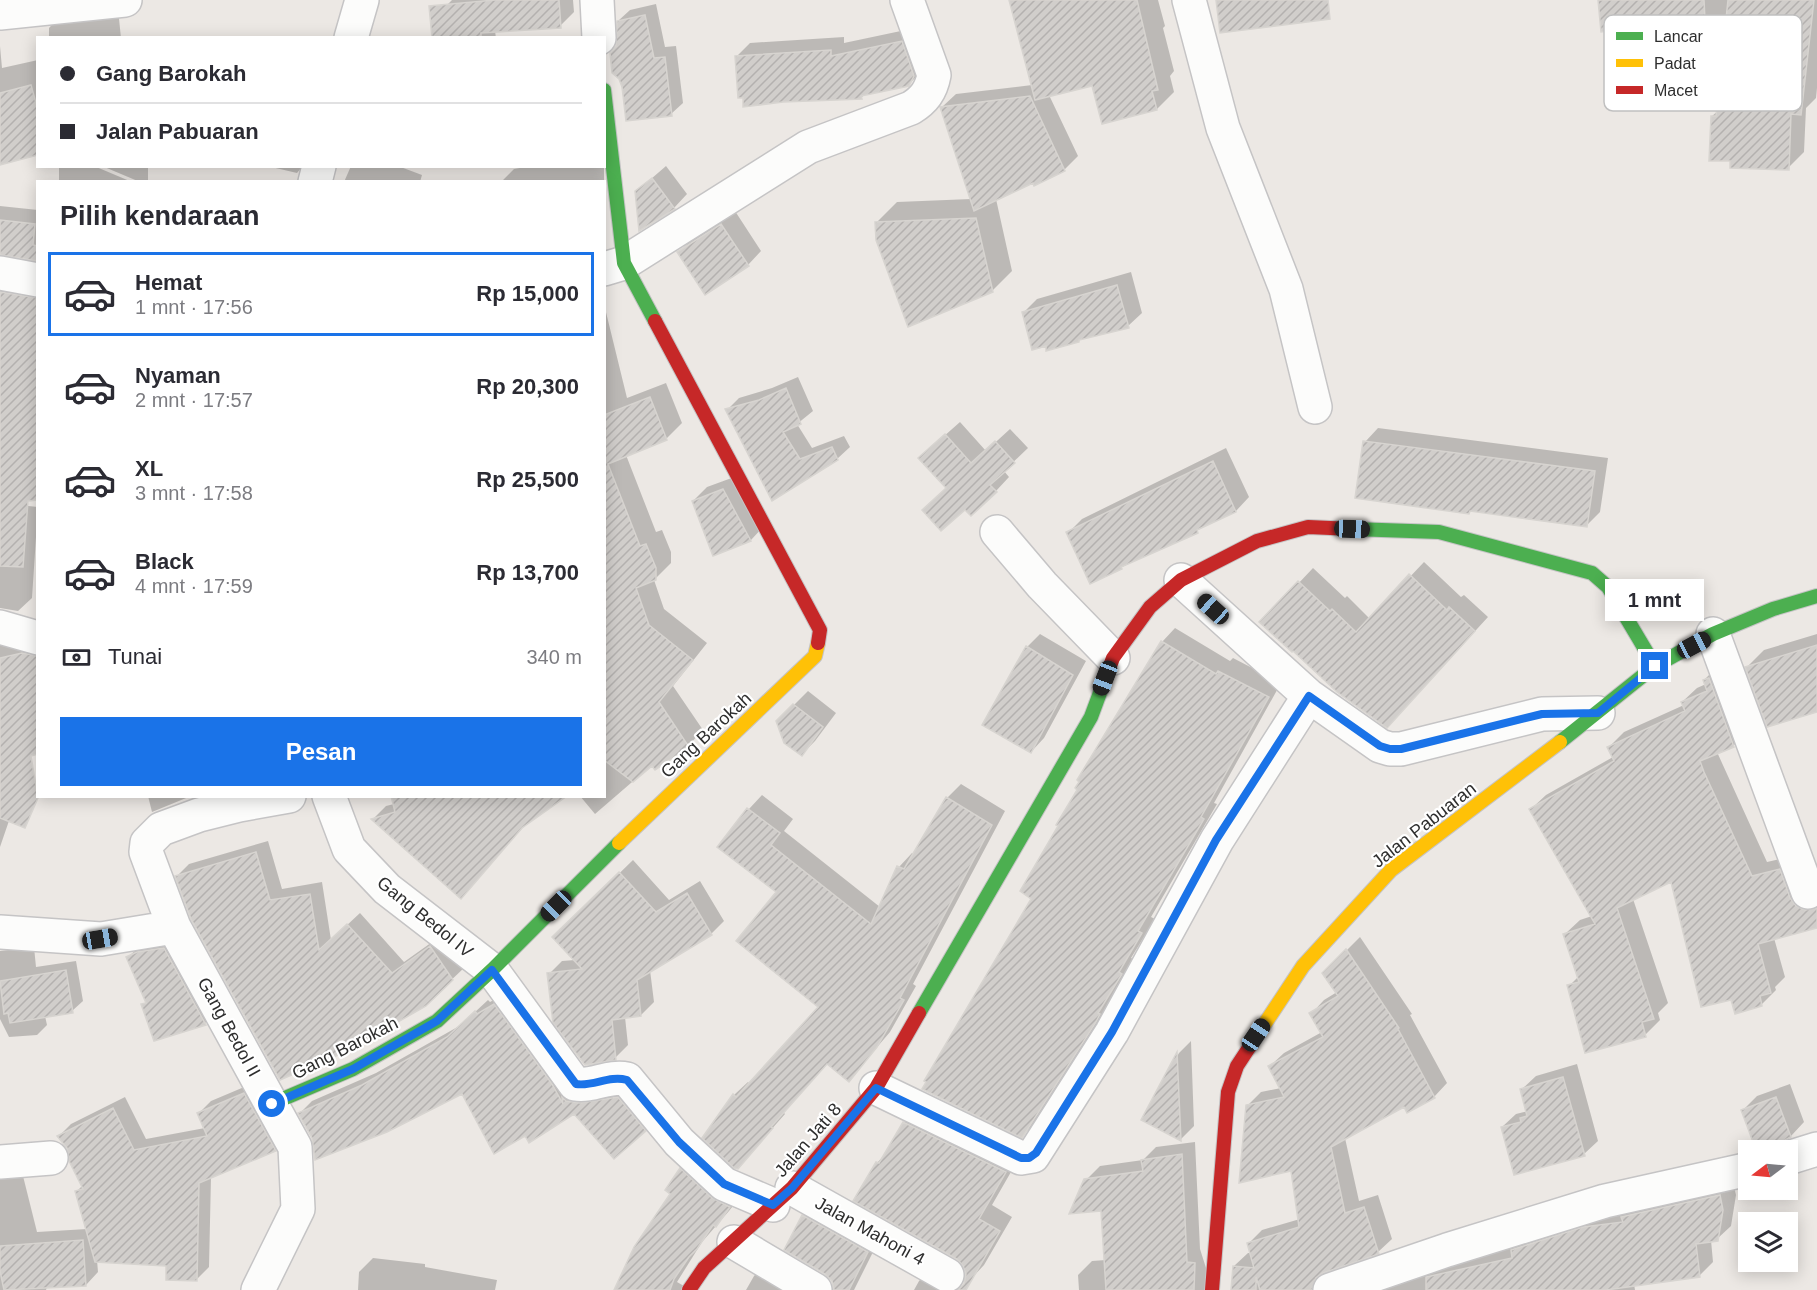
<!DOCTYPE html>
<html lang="id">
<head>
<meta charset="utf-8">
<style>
	:root { --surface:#fff; --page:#f2f2f3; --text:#2b2b33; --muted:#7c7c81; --line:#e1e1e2; --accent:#1a73e8 }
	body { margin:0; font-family:Arial,sans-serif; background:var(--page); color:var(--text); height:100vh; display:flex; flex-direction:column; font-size:22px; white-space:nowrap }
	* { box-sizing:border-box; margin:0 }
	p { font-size:20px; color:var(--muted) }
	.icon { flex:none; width:33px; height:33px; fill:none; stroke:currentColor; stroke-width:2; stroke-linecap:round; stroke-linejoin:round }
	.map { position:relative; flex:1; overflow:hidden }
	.details { position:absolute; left:36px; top:180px; width:570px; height:618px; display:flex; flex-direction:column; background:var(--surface); border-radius:0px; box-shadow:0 3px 15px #0003 }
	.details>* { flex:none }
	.guide { position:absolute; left:36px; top:36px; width:570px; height:132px; border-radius:0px; box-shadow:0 3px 15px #0003; display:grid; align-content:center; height:132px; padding:0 24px; background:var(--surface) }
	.needle { width:39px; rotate:254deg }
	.tools { position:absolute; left:1738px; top:1140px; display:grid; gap:12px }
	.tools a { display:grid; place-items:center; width:60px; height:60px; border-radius:0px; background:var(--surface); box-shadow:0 3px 15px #0003; font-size:30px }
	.end { position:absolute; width:27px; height:27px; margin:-14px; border:8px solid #1a73e8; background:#fff; box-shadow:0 0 0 3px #fff }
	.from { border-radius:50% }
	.bubble { position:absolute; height:42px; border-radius:0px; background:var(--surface); box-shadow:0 3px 15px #0003; font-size:20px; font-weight:600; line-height:42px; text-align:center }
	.car { position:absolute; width:18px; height:36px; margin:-18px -9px; border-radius:8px; box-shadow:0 0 4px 2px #0007; background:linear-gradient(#222 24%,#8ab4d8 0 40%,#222 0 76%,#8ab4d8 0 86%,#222 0) }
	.guide b { display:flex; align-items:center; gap:21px; height:57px; font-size:22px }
	.guide b+b { border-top:2px solid var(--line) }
	.guide i { width:15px; height:15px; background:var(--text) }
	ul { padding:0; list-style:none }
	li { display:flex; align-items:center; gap:18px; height:84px; margin:0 12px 9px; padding:0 12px; border:3px solid transparent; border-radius:0px }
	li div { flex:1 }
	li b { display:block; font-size:22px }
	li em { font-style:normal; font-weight:600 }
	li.selected { border-color:var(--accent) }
	li>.icon { width:54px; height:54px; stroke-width:1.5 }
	h2 { padding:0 24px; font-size:27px; line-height:72px }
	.pay { display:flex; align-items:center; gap:15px; height:66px; padding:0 24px; font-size:22px }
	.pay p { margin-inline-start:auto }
	.cta { display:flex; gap:12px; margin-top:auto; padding:12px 24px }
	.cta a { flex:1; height:69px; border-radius:0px; background:var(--accent); color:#fff; font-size:24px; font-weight:600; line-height:69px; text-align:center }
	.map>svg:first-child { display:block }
	.shadow { fill:#0003 }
	.building { fill:url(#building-hatch); stroke:#d7d4d0; stroke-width:1.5 }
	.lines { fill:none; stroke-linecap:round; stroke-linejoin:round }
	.street-casing { stroke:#c5c4c5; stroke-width:36 }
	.fast-casing { stroke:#c5c4c5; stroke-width:16 }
	.slow-casing { stroke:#c5c4c5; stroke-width:16 }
	.jam-casing { stroke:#c5c4c5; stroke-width:16 }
	.street { stroke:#fcfcfb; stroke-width:33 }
	.fast { stroke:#4caf50; stroke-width:14 }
	.slow { stroke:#ffc107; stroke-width:14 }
	.jam { stroke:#c62828; stroke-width:14 }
	.route { stroke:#1a73e8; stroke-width:8 }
	.labels { text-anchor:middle; stroke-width:4.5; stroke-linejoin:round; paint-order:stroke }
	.street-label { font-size:18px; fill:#2e2e2e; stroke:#fff }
	.key { fill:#fff; stroke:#c0c0c0; stroke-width:1.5 }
	.key-label { font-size:16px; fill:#2e2e2e }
</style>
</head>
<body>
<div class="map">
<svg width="1817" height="1290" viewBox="0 0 1817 1290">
	<defs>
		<pattern id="building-hatch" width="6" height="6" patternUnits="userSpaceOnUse" patternTransform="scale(1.5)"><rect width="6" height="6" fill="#d1cecb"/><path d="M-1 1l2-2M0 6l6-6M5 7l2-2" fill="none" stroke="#b4b1af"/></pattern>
	</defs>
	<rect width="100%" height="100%" fill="#ece8e4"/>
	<path class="shadow" d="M452,0h121l1,12 -14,14 -65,5 1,7h-40l-9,-33z
		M1010,0h148l7,26 -2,2 11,43 -4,5 4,16 -17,17 -64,-25 -44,11 29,61 -14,14 -30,11 -38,18 16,72 -20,20 -115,-69 20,-20 74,-3 -29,-92 14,-13 76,-9z
		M1600,0h217v88l-1,10 -10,10 -2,44 -16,16 -56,-8 -20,-44 6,-5 10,-95 -126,14z
		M656,4l9,43 11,-1 7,57 -12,11 -53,-93 12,-11z
		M118,9l3,29h-72v-10l12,-13z
		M915,28l7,43 -14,14 -43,9 -4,4 -125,-41 14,-14 94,-6v6z
		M0,46l2,22 36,-8v92l-38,12z
		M59,166h35l38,16h-73z
		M102,166h41l5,2v14h-8z
		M267,166h36l-6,7z
		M351,166h47l24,9 -2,7h-76z
		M531,166h73v16h-103l13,-13z
		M666,166l21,28 -13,14 -38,-16z
		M0,206l38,4v49l-38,-6z
		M735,211l26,40 -13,14 -69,-13 13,-13z
		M1131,272l11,41 -14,13 -47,12 -2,3 -32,3 -23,-32 13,-13z
		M0,273l38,11v144l-38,6z
		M604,304l23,94 39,-15 16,40 -16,16 -40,16 30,77 6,-2 9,22v11l-17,17 10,29 43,34 -34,43 30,44 -15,16 -35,18 -58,50 -15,-18h24z
		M798,377l15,34 -16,13 15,24 32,-12 6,11 -13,12 -64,40 -46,-89 12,-12 33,-10z
		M960,422l26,29 24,-22 18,19 -24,23 5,6 -13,14 -49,-4 -13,-42z
		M1378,428l230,30 -8,54 -13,13 -116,-15 -2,2 -104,-70z
		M1226,448l23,49 -13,14 -33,15 -6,5 -106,51 -23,-49 14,-14z
		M737,476l27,50 -13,14 -37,14 -21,-53 14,-14z
		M0,503l38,4 -6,91 -14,13 -18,-3z
		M1424,562l37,35 3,-2 24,22 -87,95 -139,-90 51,-54 32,30 2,-2 23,23z
		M0,627l38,13v106l-2,-4 -36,105z
		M1175,628l55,33 3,-3 48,25 -67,120 3,1 -66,113 4,2 -24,39 4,2 -24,39 2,1 -77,122 -14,14 11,-238 129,-256z
		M1040,634l46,27 -42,77 -13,14 -4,-105z
		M1817,634v76l-70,-43 17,-17z
		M1719,665l29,66 -14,14 -17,7 50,110 27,-6 23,39v32l-43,11 11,39 -10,10 1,3 -15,15 -29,-7 -60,-118 -39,19 35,104 -10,10 2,7 -15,15 -76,-49 10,-10 -14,-42 15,-14 12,-4 -61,-107 15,-14 67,-38 -4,-10 15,-15 60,-27 -2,-3 15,-14 9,-4 -2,-4z
		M808,691l28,22 -21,28 -13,13 -25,-32z
		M961,784l44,27 -92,173 3,2 -26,46 -41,48 -21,-17 -45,49 2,2 -47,53 -34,-30 30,-42 14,-13 2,2 71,-77 -43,-115 -59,-45 30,-38 13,-14 31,24 -9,12 96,76 19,-40 13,-14 2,1 33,-56z
		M148,796h43l-39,16z
		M394,804l133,19 -66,74 -88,-78 13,-13z
		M268,841l14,48 40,-7 9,58 29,-27 44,49 38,-27 23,32 -40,38 -81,46 -167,-175 12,-12z
		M633,860l36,40 31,-19 24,40 -13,13 -61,36 4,32 -13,13 -16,2 3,28 -13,13 -66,-84 13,-13 13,-1 -21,-23z
		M1360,937l52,77 -2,1 37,68 -13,14 -30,8 -59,33 14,63 19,-6 14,44 -14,13 -53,18v12l6,8h-99l2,-24 14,-13h3l-3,-9 14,-14 38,-11 -8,-49 -45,-64 14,-14 20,-4 -11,-22 14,-13 38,-21 -11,-18 13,-14 13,-8 -13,-19z
		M175,938l41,75 -11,10 -50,17 -12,-35 4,-4 -19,-44 11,-10z
		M34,947l2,20 40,-6 7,40 -11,10 -27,5 2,9 -10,10 -28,2 -9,-18v-68z
		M507,993l72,96 51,-4 27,33 -12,12 -70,-18 -50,22 -62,-42 -150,46 -13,-25 12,-12 64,-28 85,-48 27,-25 2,2z
		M1191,1041l3,85 -13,13 -38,-19 36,-67z
		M1577,1064l21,77 -14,13 -82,-27 14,-13 12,-3 -6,-22 14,-13z
		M256,1082l31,55 -12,13 -64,27 -2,90 -12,12 -29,-14 -71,-5 1,12 -12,13 -39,2 -1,3h-46v-127l21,5 16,64 50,-3 -10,-38 6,-6 -15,-38 -9,-11 12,-12 54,-27 21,42 59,-11 -6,-15 12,-12z
		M1790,1084l14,38 -13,14 -8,3v5l-6,6h-19l-15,-40 14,-14z
		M918,1109l101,49 -27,47 20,12 -28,48 -13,14 -6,-14 -88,-102 10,-11 17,-29z
		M1195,1142l5,107 13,41h-134l-1,-15 14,-14 14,-1 -4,-50 -16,-30 14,-14 43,-6 13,-13z
		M694,1156l49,37 -14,18 -27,31 -25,40 14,8h-75l56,-97 9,-24z
		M1733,1182l3,13 -5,31 -14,13 -6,1 2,22 -13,13 -66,9 1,6h-270l76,-26 75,-17 10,-10z
		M817,1203l63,35 -26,52h-19l-3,-10 -28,-64z
		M373,1258l52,6v3l72,13 -2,10h-137l1,-18z
		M767,1262l48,28h-69l8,-14z
		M933,1267l27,13 -5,10h-41l5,-9z"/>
	<path class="building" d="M495,0h64l2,28 -80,5v5h-49l-3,-32z
		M1009,0h128l21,90 -6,1 5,19 -55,14 -10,-38 -57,14z
		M1216,0h112l2,19 -110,14z
		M1598,0h106l1,20 -104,12z
		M1728,0h86l-13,115 -10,-1 -2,56 -59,-2v-7h-21l2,-45h5z
		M645,15l9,43 11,-1 7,59 -46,5 -4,-34 -3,-8 -7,-6 -2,-20 6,-7 1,-25z
		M902,41l12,35 -5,10 -48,10 1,3 -79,3 -40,5v-9h-5l-3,-42 96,-6v6z
		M31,85l7,25v45l-38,10v-72z
		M1030,96l35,75 -31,15 -1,-3 -59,28 -34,-104z
		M652,178l23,31 -36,22 -4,-40z
		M976,218l17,74 -85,35 -32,-87 -1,-18z
		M0,220l35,4 -2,21 5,1v15l-38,-6z
		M721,224l28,42 -44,29 -28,-43z
		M1117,285l12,43 -50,12v2l-33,9v-5l-14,4 -10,-38z
		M0,292l38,6v202l-10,1 -5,66 -23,-1z
		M786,388l15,36 -18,8 17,27 32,-12 6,13 -66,41 -47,-92 34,-9z
		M650,397l17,43 -59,24 32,82 6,-2 10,24v12l-20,8 13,37 44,35 -34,42 30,45 -34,23 -3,-4 -19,16 -29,-22v-345z
		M945,434l26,29 24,-22 20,22 -25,22 7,7 -26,24 -6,-6 -24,21 -19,-21 24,-22 -28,-30z
		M1363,441l232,30 -8,56 -117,-16 -1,3 -114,-16z
		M1213,461l23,51 -39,18 1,3 -77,34 1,2 -32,15 -24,-52z
		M723,489l28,52 -38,15 -21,-55z
		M1409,574l38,36 2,-3 26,24 -88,97 -50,-36 -44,-41 -1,1 -33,-30 39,-41 32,30 2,-2 24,23z
		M1161,641l55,33 2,-3 51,26 -68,120 3,2 -66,112 4,2 -23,39 3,2 -24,39 2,1 -4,8 -74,116 -100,-49 4,-7 -2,-1 107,-182 -11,-8 38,-65 -2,-1 21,-35 -2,-2 4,-6 -2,-2z
		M1817,645v67l-50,15 -22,-60z
		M1026,646l47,29 -42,78 -49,-28z
		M22,653l16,3v98l-7,2 7,42 -13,30 -25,-10v-160z
		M1709,678l25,69 -34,14 4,11 48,104 28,-7 10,29 6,8 9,4 12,-2v20l-59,16 13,49 -11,3 2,10 -27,8 -4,-14 -30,7 -30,-125 -54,26 37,111 -12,3 4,15 -61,16 -18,-68 12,-3 -16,-48 32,-10 -66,-115 85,-48 -7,-14 78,-36 -4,-9 26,-11 -4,-11z
		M793,704l30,23 -21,29 -18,-13 -8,-22z
		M391,796h176l-45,32 -61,71 -90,-80 24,-7z
		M946,797l46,28 -92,173 4,2 -27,47 -28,35 -22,-18 -56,63 2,1 -35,41 -4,-1 -32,-30 31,-44 3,3 82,-90 -82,-66 40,-49 -59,-45 30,-39 33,25 -9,12 100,79 26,-58 7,3z
		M256,852l14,48 40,-6 9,56 28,-26 45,49 38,-27 23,34 -27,26 -81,46 -65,28 -89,-161 -16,-43z
		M619,872l37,40 31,-19 25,42 -75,45 4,36 -29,4 4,40 -31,5 -32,-42 -6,-50 35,-4 -30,-32z
		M164,948l42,77 -52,16 -13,-37 5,-1 -20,-46 11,-5z
		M1346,949l53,79 -1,1 37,69 -28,15 -3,-6 -73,40 14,66 19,-6 15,47 -56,19 -7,5 -4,12h-52l-4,-13v13h-25l2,-24 21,2 -7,-25 52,-16 -8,-56 -52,12 7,-78 38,-8 -16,-31 55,-29 -14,-24 29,-17 -16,-23z
		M66,970l7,43 -63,10 -2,-10 -4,1 -4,-33z
		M494,1004l58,80 11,20 -1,-7 4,4 14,2 38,-6 28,34 -32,28 -40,-45 -45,29 -4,-7 -31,18 -32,-60 -75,38 -72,28 -3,-22 -14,-25 64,-28 85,-48 28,-26 2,3z
		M1177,1052l4,89 -40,-21z
		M1563,1077l22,79 -71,19 -13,-48 20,-5 -1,-4 7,-2 -7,-27z
		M244,1093l32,58 -77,32 -2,98 -31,-1v-14l-71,-4 -20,-71 8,-2 -14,-28 -2,-13 -10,-12 56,-28 21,42 73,-14 -10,-23z
		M1776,1097l15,40 -16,8 -4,5h-15l-15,-40z
		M903,1122l103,50 -27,47 21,12 -34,59h-8l6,-6 2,-10 -3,-8 -6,-7 -104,-58 23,-39 3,1z
		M1182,1154l5,108 8,1 -1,27h-88l-5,-79 -32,3 15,-35 59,-8 -2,-11z
		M680,1168l32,30 18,9 -14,20 -3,-2 -16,24 -8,8 -15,22 -4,11h-56l20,-43 36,-53 -5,-4z
		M1720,1195l3,15 -5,31 -22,3 4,33 -94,13h-180v-13l86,-19 -1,-8 72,-23 40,-5 -2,-5z
		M802,1215l66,37 -19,38h-15l-2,-9 -7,-7 -41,-24z
		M83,1240l3,46 -82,4 -4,-19v-25z"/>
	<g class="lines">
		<defs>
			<path id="street" d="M597,0l2,38
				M1189,0l34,128 63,161 29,118
				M0,13l125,-13
				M351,38l11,-38
				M315,182l4,-16
				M604,269l20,-6 184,-116 103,-39c13,-8 20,-17 23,-33l-27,-75
				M0,273l38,7
				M997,532l45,53 71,73
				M1181,580l128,116 71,50 10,3h11l141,-35 56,-1
				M0,627l38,11
				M1713,634l95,258
				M329,796l20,53 38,40 105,81 83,114c18,3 34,-9 52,-5l52,63 45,42 49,21
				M0,932l101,7 73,-12
				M876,1088l145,70 12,-2 79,-124 105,-192 92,-144
				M1788,1158l29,-9
				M0,1162l51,-4
				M792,1188l155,87
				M734,1242l81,48
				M258,1290l40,-81 -3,-62 -121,-220 -28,-75 1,-9 14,-14 38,-14 40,-10 50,-9
				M1330,1290l117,-40 158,-49 144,-32"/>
			<path id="fast" d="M604,90l20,173 31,58
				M1353,529l86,3 153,41 16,14 47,79
				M1560,742l95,-76 58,-32 60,-25 44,-13
				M919,1013l172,-296 13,-35
				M271,1104l82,-35 84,-48 55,-51 127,-127"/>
			<path id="slow" d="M619,843l196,-187 3,-13
				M1260,1031l43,-65 88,-96 169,-128"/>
			<path id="jam" d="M655,321l165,309 -2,13
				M1104,682l9,-24 37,-51 31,-27 76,-39 51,-14 45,2
				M689,1290l15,-22 88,-80 84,-100 43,-75
				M1212,1290l16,-198 9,-26 23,-35"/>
		</defs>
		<use href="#street" class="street-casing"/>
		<use href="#fast" class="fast-casing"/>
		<use href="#slow" class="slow-casing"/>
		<use href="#jam" class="jam-casing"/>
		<use href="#street" class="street"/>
		<use href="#fast" class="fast"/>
		<use href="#slow" class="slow"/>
		<use href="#jam" class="jam"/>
	</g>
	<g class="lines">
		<path class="route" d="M272,1104l81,-35 84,-48 55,-51 84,114c17,3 33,-9 51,-4l52,62 45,42 49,21 19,-17 84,-100 145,70h8l7,-5 76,-121 104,-192 93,-144 71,50 10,3h11l141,-35 56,-1 57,-47"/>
	</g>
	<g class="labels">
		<g class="street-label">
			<text transform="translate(706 735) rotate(-43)" y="6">Gang Barokah</text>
			<text transform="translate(1424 825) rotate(-38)" y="6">Jalan Pabuaran</text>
			<text transform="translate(425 917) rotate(39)" y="6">Gang Bedol IV</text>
			<text transform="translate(229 1027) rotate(61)" y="6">Gang Bedol II</text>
			<text transform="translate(345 1048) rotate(-27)" y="6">Gang Barokah</text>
			<text transform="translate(808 1140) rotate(-49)" y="6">Jalan Jati 8</text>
			<text transform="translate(870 1231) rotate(29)" y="6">Jalan Mahoni 4</text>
		</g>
	</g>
	<rect x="1604" y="15" width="198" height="96" rx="9" class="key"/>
	<rect x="1616" y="32" width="27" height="8" fill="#4caf50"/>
	<rect x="1616" y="59" width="27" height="8" fill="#ffc107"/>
	<rect x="1616" y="86" width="27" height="8" fill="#c62828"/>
	<g class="key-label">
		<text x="1654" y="42">Lancar</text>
		<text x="1654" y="69">Padat</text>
		<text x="1654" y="96">Macet</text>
	</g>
</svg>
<div class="tools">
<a><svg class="needle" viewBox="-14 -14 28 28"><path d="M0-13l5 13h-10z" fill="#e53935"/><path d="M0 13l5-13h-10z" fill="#7c7c81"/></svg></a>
<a><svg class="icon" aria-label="layers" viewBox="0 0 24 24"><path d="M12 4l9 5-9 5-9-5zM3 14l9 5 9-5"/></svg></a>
</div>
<i class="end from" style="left:272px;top:1104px"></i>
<i class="end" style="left:1655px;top:666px"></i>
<div class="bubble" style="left:1605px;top:579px;width:99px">1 mnt</div>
<i class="car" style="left:1352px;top:529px;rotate:92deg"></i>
<i class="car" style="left:1213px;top:609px;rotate:312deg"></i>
<i class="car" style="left:1694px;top:645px;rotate:62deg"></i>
<i class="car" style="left:1105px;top:678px;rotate:201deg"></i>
<i class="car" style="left:556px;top:906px;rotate:225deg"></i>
<i class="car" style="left:100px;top:939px;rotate:80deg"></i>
<i class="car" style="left:1256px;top:1035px;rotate:34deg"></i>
<div class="guide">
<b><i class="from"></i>Gang Barokah</b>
<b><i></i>Jalan Pabuaran</b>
</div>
<section class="details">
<h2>Pilih kendaraan</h2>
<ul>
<li class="selected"><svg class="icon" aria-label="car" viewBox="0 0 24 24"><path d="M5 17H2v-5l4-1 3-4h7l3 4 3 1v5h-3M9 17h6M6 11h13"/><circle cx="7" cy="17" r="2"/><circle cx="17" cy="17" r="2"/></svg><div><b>Hemat</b><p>1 mnt · 17:56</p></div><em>Rp 15,000</em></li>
<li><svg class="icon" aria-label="car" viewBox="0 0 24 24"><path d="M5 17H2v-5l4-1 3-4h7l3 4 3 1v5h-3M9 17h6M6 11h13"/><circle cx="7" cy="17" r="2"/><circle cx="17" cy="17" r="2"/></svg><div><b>Nyaman</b><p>2 mnt · 17:57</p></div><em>Rp 20,300</em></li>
<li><svg class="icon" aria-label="car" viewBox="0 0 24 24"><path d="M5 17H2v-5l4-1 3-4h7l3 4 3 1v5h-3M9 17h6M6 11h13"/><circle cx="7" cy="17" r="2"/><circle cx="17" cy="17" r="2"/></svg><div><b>XL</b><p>3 mnt · 17:58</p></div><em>Rp 25,500</em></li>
<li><svg class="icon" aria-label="car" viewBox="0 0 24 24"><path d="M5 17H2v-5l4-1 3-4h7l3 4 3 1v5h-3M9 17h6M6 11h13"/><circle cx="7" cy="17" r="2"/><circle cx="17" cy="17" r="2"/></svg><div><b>Black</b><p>4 mnt · 17:59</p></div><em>Rp 13,700</em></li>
</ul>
<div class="pay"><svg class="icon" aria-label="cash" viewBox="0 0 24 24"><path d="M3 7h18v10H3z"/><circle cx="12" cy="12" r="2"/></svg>Tunai<p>340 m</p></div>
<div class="cta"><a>Pesan</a></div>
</section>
</div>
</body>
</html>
